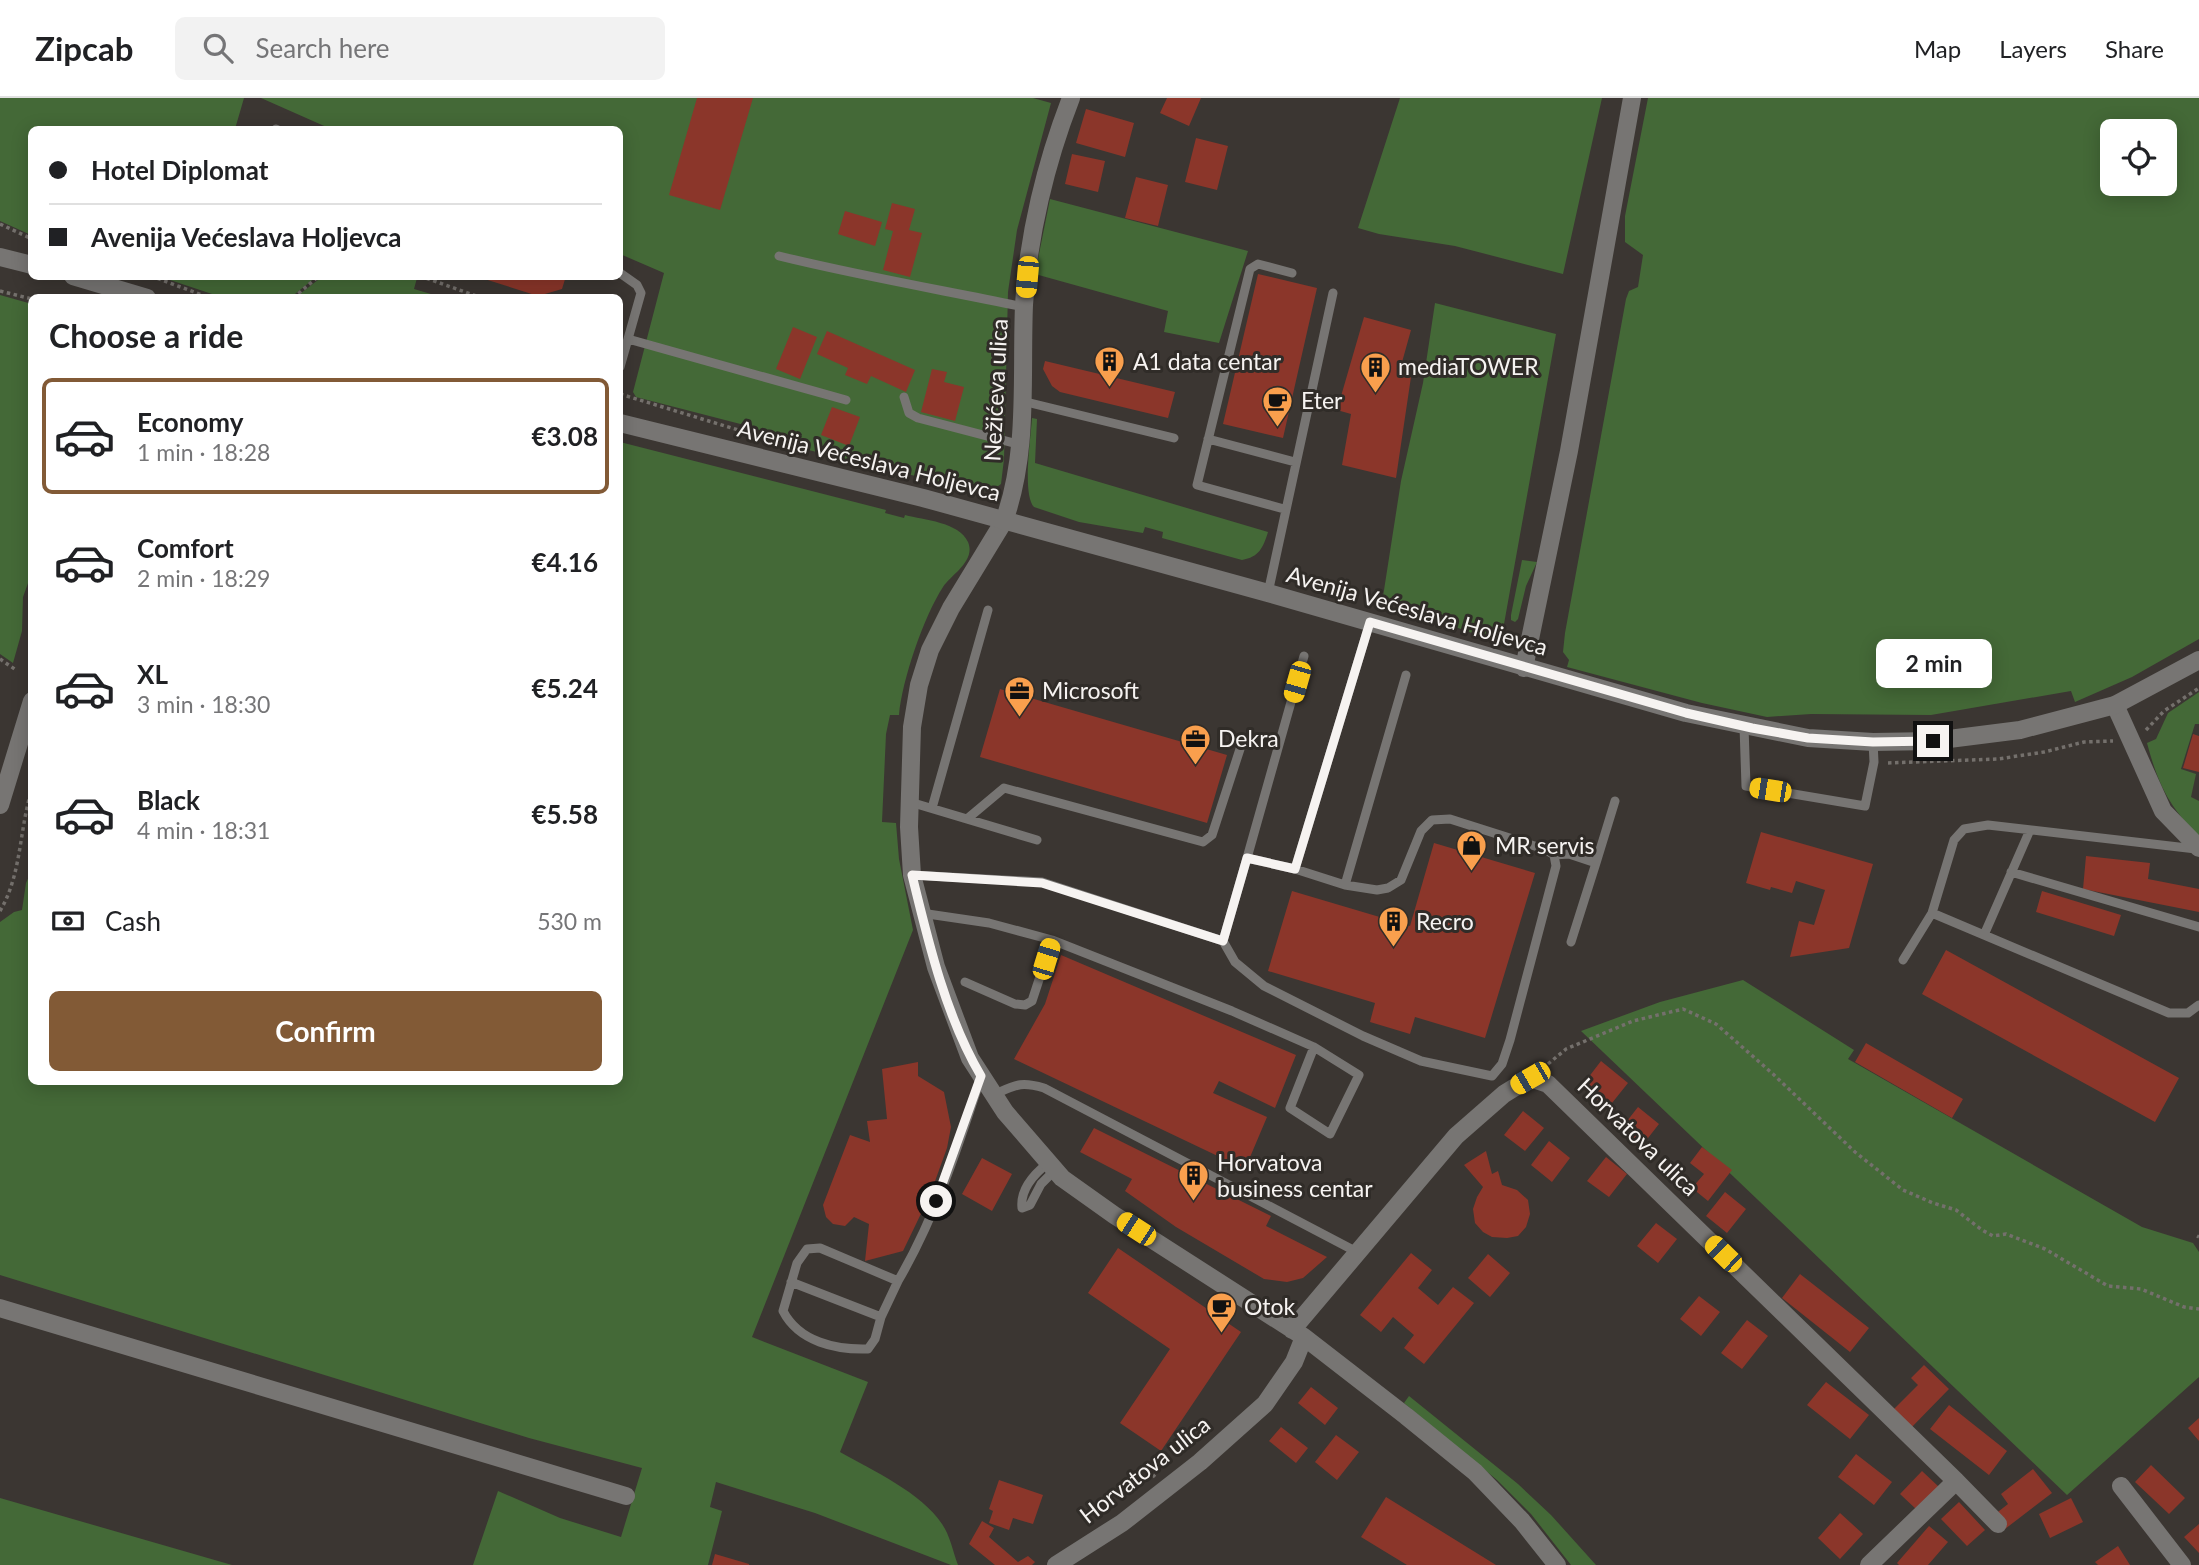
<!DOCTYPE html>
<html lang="en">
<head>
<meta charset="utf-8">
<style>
	:root { --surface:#fff; --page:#f2f2f2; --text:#202124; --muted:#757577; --line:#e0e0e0; --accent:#825a36 }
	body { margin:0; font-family:Lato,sans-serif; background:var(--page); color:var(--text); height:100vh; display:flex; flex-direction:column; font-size:26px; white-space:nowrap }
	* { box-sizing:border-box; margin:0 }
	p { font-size:23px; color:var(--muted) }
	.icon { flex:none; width:38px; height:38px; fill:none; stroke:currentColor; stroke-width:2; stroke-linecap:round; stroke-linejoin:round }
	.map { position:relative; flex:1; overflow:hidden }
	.panel { position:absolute; left:28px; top:196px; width:595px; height:791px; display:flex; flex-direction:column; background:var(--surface); border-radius:10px; box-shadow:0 4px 18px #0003 }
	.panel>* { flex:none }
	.banner { position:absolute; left:28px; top:28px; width:595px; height:154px; border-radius:10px; box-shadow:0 4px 18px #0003; display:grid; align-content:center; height:154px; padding:0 21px; background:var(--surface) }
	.controls { position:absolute; left:2100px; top:21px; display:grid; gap:14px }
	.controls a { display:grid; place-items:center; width:77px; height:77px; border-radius:10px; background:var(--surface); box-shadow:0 4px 18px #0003; font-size:35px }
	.end { position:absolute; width:32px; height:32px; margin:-16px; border:9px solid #f6f3f1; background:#111; box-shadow:0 0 0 4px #111 }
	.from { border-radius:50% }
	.bubble { position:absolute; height:49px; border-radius:10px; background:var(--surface); box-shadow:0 4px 18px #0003; font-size:23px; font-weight:700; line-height:49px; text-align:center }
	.car { position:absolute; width:21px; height:42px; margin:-21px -10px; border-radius:9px; box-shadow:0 0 5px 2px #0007; background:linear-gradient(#f5c518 24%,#345 0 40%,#f5c518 0 76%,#345 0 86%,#f5c518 0) }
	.banner b { display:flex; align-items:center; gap:24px; height:66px; font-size:26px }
	.banner b+b { border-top:2px solid var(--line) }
	.banner i { width:18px; height:18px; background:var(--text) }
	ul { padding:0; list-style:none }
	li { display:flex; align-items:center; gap:21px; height:116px; margin:0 14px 10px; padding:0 7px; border:4px solid transparent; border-radius:10px }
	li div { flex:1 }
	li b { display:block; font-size:26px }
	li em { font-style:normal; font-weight:700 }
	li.on { border-color:var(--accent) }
	li>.icon { width:63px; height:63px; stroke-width:1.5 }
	h2 { padding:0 21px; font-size:32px; line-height:84px }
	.pay { display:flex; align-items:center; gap:18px; height:77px; padding:0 21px; font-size:26px }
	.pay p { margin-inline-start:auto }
	.cta { display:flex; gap:14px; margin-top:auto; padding:14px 21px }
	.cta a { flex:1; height:80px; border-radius:10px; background:var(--accent); color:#fff; font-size:28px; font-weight:700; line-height:80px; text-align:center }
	header { display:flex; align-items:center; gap:42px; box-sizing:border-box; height:98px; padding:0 35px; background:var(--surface); border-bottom:2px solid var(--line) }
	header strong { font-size:33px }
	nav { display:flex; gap:38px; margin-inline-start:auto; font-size:24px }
	.search { width:490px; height:63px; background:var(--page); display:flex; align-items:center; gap:18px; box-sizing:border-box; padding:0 24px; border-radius:10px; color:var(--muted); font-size:26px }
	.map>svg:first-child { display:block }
	.green { fill:#446937; fill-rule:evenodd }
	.building { fill:#8b362a }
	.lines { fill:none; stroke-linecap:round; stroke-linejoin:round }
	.path { stroke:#74706c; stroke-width:3.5; stroke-dasharray:3.5 3.5; stroke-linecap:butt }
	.service { stroke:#777573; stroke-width:9 }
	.minor { stroke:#777573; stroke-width:18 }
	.tertiary { stroke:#777573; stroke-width:18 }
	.route { stroke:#f6f3f1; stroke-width:9 }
	.labels { text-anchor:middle; stroke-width:6; stroke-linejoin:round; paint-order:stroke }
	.poi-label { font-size:23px; fill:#f6f3f1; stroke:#302c28; text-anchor:start }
	.street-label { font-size:23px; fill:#f6f3f1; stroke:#302c28 }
</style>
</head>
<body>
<header>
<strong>Zipcab</strong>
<div class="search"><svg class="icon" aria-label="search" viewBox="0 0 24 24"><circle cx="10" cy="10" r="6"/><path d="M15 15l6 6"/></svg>Search here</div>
<nav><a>Map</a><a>Layers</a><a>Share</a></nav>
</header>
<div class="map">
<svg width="2199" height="1467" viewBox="0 0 2199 1467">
	<rect width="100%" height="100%" fill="#3b3632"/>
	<path class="green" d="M0,0h244l-9,31 -203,1 -1,105 -31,-14z
		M261,0h772l18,5 -34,127 -9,62 -4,167 -3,25 -10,7 -18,-1 -181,-44 -40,-19 -116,-30 -3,-5 31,-119 -44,-19v-124l-289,-1z
		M1400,0h202l-39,176 -108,-28 -76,-12 -21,-6z
		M1648,0h551v541l-67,38 -57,25 -4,-11 -140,24 -120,-1 -44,3 -65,-14 -135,-36 2,-7 -6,-8 2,-19 61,-334 3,-8 9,-4 5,-32 -18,-13v-26zM2165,33v53h-53v-53z
		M1050,101l198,52 -29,92 -55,-11 4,-21 -133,-37z
		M323,178l90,1 4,1 -3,11 27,8h-145z
		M161,179h155l-26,21 -69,-1z
		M0,197l32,9v268l-9,25 -1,34 -9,32 -13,-9z
		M1435,205l121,31 -52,290 -8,11 -10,3 -92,-33 -12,-2 19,-122 22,-98z
		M1032,320l5,1 -2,44 233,69c-5,16 -9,25 -26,28l-80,-22 1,-6 -18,-5 -2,6 -64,-11 -45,-15c-12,-13 -3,-70 -2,-89z
		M620,344l266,68 -1,3 19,5 1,-3c19,5 54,7 63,27 8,19 -16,32 -25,45 -19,29 -41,93 -44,128h-9l-4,19 -4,88 14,1 3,36 14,71 -161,407 116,45 -28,70c32,18 82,41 102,72 8,11 11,28 16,41h-7l-136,-52 -99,-31 -6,25 12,4 -14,54h-235l25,-74 62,27 61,19 21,-69 -113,-30 -529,-163v-353l14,-10 8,-2 4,-27 5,-11 1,210h588z
		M1522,462l15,2 -11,24 -8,33 -3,3 -4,-2v-5z
		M2199,594v32h-4l-14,45 15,5 -5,23 8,4v35c-30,-29 -41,-52 -52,-93l9,-4 12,-26z
		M1743,882l111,70 -6,9 294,168 51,16 6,9v125l-132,118 -486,-464 79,-29z
		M1409,1298l109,88 33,31 45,50h-25l-40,-51 -34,-34 -93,-77z
		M0,1400l232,67h-232z"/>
	<path class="building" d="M697,0h56l-33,112 -51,-15z
		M1167,0h34l-12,28 -29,-13z
		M1086,11l48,14 -9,34 -49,-14z
		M1196,40l32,8 -11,44 -32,-8z
		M1072,56l33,7 -7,31 -33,-8z
		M1136,79l32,8 -10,41 -33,-8z
		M892,105l23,6 -6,21 13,3 -12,44 -27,-7 10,-39 -8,-2z
		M845,113l37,11 -7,24 -37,-12z
		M1258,176l59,14 -34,150 -60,-14z
		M475,178h91l-4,13 -24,7z
		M1364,219l47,13 -12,43 12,4 -15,101 -54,-13 9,-51 -14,-4z
		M793,229l24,10 -17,42 -24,-10z
		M827,233l88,39 -9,22 -35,-16 -4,8 -22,-9 3,-7 -31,-14z
		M1045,263l130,31 -7,26 -108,-26 -8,-6 -9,-17z
		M932,271l15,3 -3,10 20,5 -9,34 -34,-9z
		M832,309l28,10 -11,29 -28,-11z
		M1000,591l227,66 -20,68 -227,-66z
		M2193,636l6,2v36l-16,-4z
		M1761,734l112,32 -24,84 -59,9 9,-36 15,4 11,-35 -29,-9 -4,12 -21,-6 -1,3 -24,-7z
		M1434,745l101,30 -50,165 -70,-21 -5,17 -40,-12 5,-19 -107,-32 24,-80 118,35z
		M2086,758l64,7 -2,16 51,10v23l-116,-23z
		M2042,793l79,24 -7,21 -78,-24z
		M1946,852l233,128 -24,44 -233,-128z
		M1061,857l235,100 -21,53 -56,-27 -6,12 54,24 -22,52 -231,-110 31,-55z
		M1866,945l97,56 -11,19 -97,-56z
		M1601,963l27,22 -20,25 -27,-21z
		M918,964v14l26,16 7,35 -4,21 -17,47 -27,56 -38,10 4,-37 -15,-7 -9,9 -12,-2 -7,-7 -3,-12 27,-70 20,7 -3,-21 20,-2 -5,-50z
		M1638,1009l21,17 -18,23 -21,-17z
		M1523,1013l21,17 -19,23 -21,-16z
		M1094,1030l177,88 -5,10 61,31 -24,21 -16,4 -23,-3 -88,-52 -51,-36 7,-12 -52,-27z
		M1549,1043l21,17 -18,24 -21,-17z
		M1702,1049l30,23 -24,31 -16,-13 12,-14 -14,-11z
		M1486,1053l6,23 6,-3 4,14 15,5 11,10 2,14 -4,13 -8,9 -11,2 -15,-1 -9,-5 -8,-9 -2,-14 4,-12 6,-10 -19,-22z
		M1606,1059l21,17 -18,23 -22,-16z
		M982,1060l30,16 -20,37 -30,-17z
		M1725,1094l21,17 -19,24 -21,-17z
		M1656,1125l21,16 -19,24 -21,-17z
		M1118,1150l123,84 -80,119 -41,-28 50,-74 -82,-56z
		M1411,1155l21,17 -14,18 20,17 15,-18 21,16 -50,61 -20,-16 10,-13 -21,-18 -12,15 -21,-17z
		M1488,1156l22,19 -20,24 -22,-19z
		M1800,1176l69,54 -19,24 -68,-54z
		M1699,1198l21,16 -19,24 -21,-17z
		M1747,1222l21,16 -26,33 -21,-16z
		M1924,1267l25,24 -40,41 -18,-18 27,-27 -7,-7z
		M1826,1284l43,33 -19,24 -43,-34z
		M1311,1289l27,21 -13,17 -27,-22z
		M1949,1307l58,46 -18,24 -59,-46z
		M2199,1320v23l-11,-13z
		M1281,1329l27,21 -12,15 -27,-22z
		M1336,1337l23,17 -22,28 -22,-18z
		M1856,1356l36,28 -18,23 -36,-28z
		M2151,1367l34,33 -16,16 -34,-32z
		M2033,1371l19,24 -47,36 -11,-14 14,-11 -7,-10z
		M1922,1373l17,16 -22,23 -17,-16z
		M999,1382l44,15 -10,29 -20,-6 -4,12 -20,-7 4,-12 -4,-2z
		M1386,1399l110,68h-89l-46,-28z
		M2071,1400l12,24 -33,16 -11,-24z
		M1959,1404l26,28 -18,16 -26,-27z
		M1840,1415l23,21 -23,25 -22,-21z
		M982,1423l12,7 -5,9 29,25 10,-6 7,6 -3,3h-37l-26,-21z
		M2199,1426v29l-15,-16z
		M1929,1428l19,16 -20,23h-29l-2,-2z
		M2118,1448l12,19h-32l-3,-3z
		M715,1456l34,10v1h-37z"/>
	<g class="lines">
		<path class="path" d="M0,126l32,15
			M151,178l59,22
			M420,178l62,22
			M0,193l32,8
			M293,200l26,-22
			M620,296l138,42
			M0,561l16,11
			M2146,632l18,-19 35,-23
			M1888,665l110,-4 46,-7 40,-10 29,-1
			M0,813c22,-37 19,-82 32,-122
			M1548,966l18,-15 67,-28 50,-12 33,15 57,50 82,78 48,38 30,13 23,7 26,20 11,6 13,-2 39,15 63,37 33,3 43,18 15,2
			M2197,1138l2,1
			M1148,1372l7,7"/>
		<path class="service" d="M276,31l2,1
			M779,158c81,20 163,34 245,51
			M620,175l17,12 4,8 -21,74
			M628,241l218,61
			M904,299l5,16 9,5 103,27
			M1022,303l152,37
			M1208,341l87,23
			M1284,411l-87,-24 53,-216 8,-5 34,9
			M1268,495l65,-300
			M1744,628l2,60 119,20 9,-44 -1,-20
			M910,704l127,38
			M932,710l56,-198
			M967,721l37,-31 199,54 9,-7 29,-89
			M1554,757l15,-1 27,9 -25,79
			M1247,760l57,-202
			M1596,765l19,-62
			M1295,771l75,-247
			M2011,774l188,55
			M912,777l130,7 181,59 24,-83 48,11 50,16 32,5 11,-2 13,-8 20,-49 11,-11 18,-1 94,30 10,6 2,11 -46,174 -8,24 -10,12 -71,-15 -58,-25 -99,-50 -29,-24 -12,-21
			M1345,787l61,-210
			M921,815l68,10 63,17 180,71 82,36 45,28 -29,59 -40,-26 24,-61
			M1932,815l22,-73 10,-11 24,-4 208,24
			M1984,837l46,-105
			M1903,862l29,-47 237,100h19l11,-8
			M965,884l50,22 10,1 7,-4 20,-61
			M993,997c23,-10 27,-14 51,-7l313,164
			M1022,1110c-2,-18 12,-34 26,-45
			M1022,1110l8,-3 11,-21 14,-14
			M898,1183l-17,36 -6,22 -7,10c-32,1 -69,-7 -85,-38l14,-48 10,-14 13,-1 78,33c37,-63 60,-134 83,-204
			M791,1184l90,35"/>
		<path class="minor" d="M1004,423l-53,87 -21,42 -11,35 -7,42 -3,100 3,48 24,92 34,91 35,54 57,66 52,37 190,122 102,79 69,56 47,49 35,44
			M1524,570l45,-217 63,-353
			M2115,607l48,106 36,37
			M0,707l32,-104
			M0,1210l626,188
			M1292,1232l164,-194 48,-42 26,-16 18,6 408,397 42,43
			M2121,1388l61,79
			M1056,1467l66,-42 78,-61 65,-58 29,-42 10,-25
			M1869,1467l87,-84"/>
		<path class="tertiary" d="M0,159l32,8
			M73,178l74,22
			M620,325l303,75 345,95 418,120 122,25 65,4 60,-1 87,-11 95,-25 84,-45
			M1004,423c25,-69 17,-144 20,-216 4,-69 22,-143 47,-207"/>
	</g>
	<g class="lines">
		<path class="route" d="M936,1103l45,-125c-35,-59 -53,-135 -69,-201l130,8 181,58 24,-83 48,11 75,-247 316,91 66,15 56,10 65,4 60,-1"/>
	</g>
	<defs>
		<symbol id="building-pin" viewBox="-11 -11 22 30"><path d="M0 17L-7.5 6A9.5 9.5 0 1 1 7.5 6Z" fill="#f99f4d" stroke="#302c28"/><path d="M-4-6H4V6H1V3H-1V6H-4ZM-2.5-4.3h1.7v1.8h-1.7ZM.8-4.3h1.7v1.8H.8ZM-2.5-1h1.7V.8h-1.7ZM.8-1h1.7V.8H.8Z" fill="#111"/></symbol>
		<symbol id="cafe-pin" viewBox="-11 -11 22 30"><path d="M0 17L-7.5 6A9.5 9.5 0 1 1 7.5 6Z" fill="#f99f4d" stroke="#302c28"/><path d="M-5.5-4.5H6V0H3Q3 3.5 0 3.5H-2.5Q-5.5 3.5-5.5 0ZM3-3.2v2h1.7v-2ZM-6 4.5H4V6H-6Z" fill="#111"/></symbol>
		<symbol id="office-pin" viewBox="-11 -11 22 30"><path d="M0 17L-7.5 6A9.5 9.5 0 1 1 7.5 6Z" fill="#f99f4d" stroke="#302c28"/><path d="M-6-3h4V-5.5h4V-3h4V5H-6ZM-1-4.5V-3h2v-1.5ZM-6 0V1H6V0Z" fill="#111"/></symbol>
		<symbol id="shop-pin" viewBox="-11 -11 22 30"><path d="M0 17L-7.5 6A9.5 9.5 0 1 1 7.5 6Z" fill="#f99f4d" stroke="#302c28"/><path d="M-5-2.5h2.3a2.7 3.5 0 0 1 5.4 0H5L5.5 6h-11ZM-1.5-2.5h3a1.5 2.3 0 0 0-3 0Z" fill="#111"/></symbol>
	</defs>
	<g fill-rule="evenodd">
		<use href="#building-pin" x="1092" y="246" width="35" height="47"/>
		<use href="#building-pin" x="1358" y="252" width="35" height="47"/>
		<use href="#cafe-pin" x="1260" y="286" width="35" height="47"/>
		<use href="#office-pin" x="1002" y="576" width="35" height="47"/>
		<use href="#office-pin" x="1178" y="624" width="35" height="47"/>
		<use href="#shop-pin" x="1454" y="730" width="35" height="47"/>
		<use href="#building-pin" x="1376" y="806" width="35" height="47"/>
		<use href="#building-pin" x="1176" y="1060" width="35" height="47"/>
		<use href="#cafe-pin" x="1204" y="1192" width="35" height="47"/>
	</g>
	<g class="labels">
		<g class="poi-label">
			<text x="1133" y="272">A1 data centar</text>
			<text x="1398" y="277">mediaTOWER</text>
			<text x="1301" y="311">Eter</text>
			<text x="1042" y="601">Microsoft</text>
			<text x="1218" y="649">Dekra</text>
			<text x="1495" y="756">MR servis</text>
			<text x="1416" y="832">Recro</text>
			<text x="1217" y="1073">Horvatova<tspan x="1217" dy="26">business centar</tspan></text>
			<text x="1244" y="1217">Otok</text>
		</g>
		<g class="street-label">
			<text transform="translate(996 292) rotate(-87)" y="8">Nežićeva ulica</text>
			<text transform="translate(869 363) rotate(14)" y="8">Avenija Većeslava Holjevca</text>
			<text transform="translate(1417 513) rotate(16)" y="8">Avenija Većeslava Holjevca</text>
			<text transform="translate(1638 1039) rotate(44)" y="8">Horvatova ulica</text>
			<text transform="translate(1145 1372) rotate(-38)" y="8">Horvatova ulica</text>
		</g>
	</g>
</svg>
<div class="controls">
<a><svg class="icon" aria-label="locate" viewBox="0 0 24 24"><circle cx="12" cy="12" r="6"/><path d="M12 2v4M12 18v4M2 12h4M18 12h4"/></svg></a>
</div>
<i class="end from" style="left:936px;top:1103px"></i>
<i class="end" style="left:1933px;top:643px"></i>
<div class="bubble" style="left:1876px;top:541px;width:116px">2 min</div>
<i class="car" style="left:1027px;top:179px;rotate:185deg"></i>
<i class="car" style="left:1297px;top:584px;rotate:196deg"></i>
<i class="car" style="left:1770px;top:692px;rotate:279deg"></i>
<i class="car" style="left:1046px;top:861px;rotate:17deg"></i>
<i class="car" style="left:1530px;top:980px;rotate:240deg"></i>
<i class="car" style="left:1136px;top:1131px;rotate:303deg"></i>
<i class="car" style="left:1723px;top:1156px;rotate:314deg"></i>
<div class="banner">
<b><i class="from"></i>Hotel Diplomat</b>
<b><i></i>Avenija Većeslava Holjevca</b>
</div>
<section class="panel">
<h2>Choose a ride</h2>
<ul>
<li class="on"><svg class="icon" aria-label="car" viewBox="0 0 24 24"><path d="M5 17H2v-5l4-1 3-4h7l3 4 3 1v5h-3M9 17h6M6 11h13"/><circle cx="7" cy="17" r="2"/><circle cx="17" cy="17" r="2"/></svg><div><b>Economy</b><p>1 min · 18:28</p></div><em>€3.08</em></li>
<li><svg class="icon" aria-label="car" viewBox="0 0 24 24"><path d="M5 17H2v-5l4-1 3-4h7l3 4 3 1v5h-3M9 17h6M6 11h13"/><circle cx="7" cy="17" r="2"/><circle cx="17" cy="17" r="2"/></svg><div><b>Comfort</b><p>2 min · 18:29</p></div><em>€4.16</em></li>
<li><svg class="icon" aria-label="car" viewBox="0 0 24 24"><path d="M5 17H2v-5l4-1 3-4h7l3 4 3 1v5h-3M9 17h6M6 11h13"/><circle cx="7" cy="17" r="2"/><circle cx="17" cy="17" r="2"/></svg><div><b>XL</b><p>3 min · 18:30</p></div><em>€5.24</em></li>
<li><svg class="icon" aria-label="car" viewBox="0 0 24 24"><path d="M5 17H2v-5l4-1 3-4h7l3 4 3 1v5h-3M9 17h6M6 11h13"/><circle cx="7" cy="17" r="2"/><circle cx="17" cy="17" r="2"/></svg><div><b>Black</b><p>4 min · 18:31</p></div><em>€5.58</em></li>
</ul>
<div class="pay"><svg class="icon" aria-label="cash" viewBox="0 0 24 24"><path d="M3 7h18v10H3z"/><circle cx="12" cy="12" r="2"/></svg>Cash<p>530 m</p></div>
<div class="cta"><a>Confirm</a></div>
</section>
</div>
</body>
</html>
